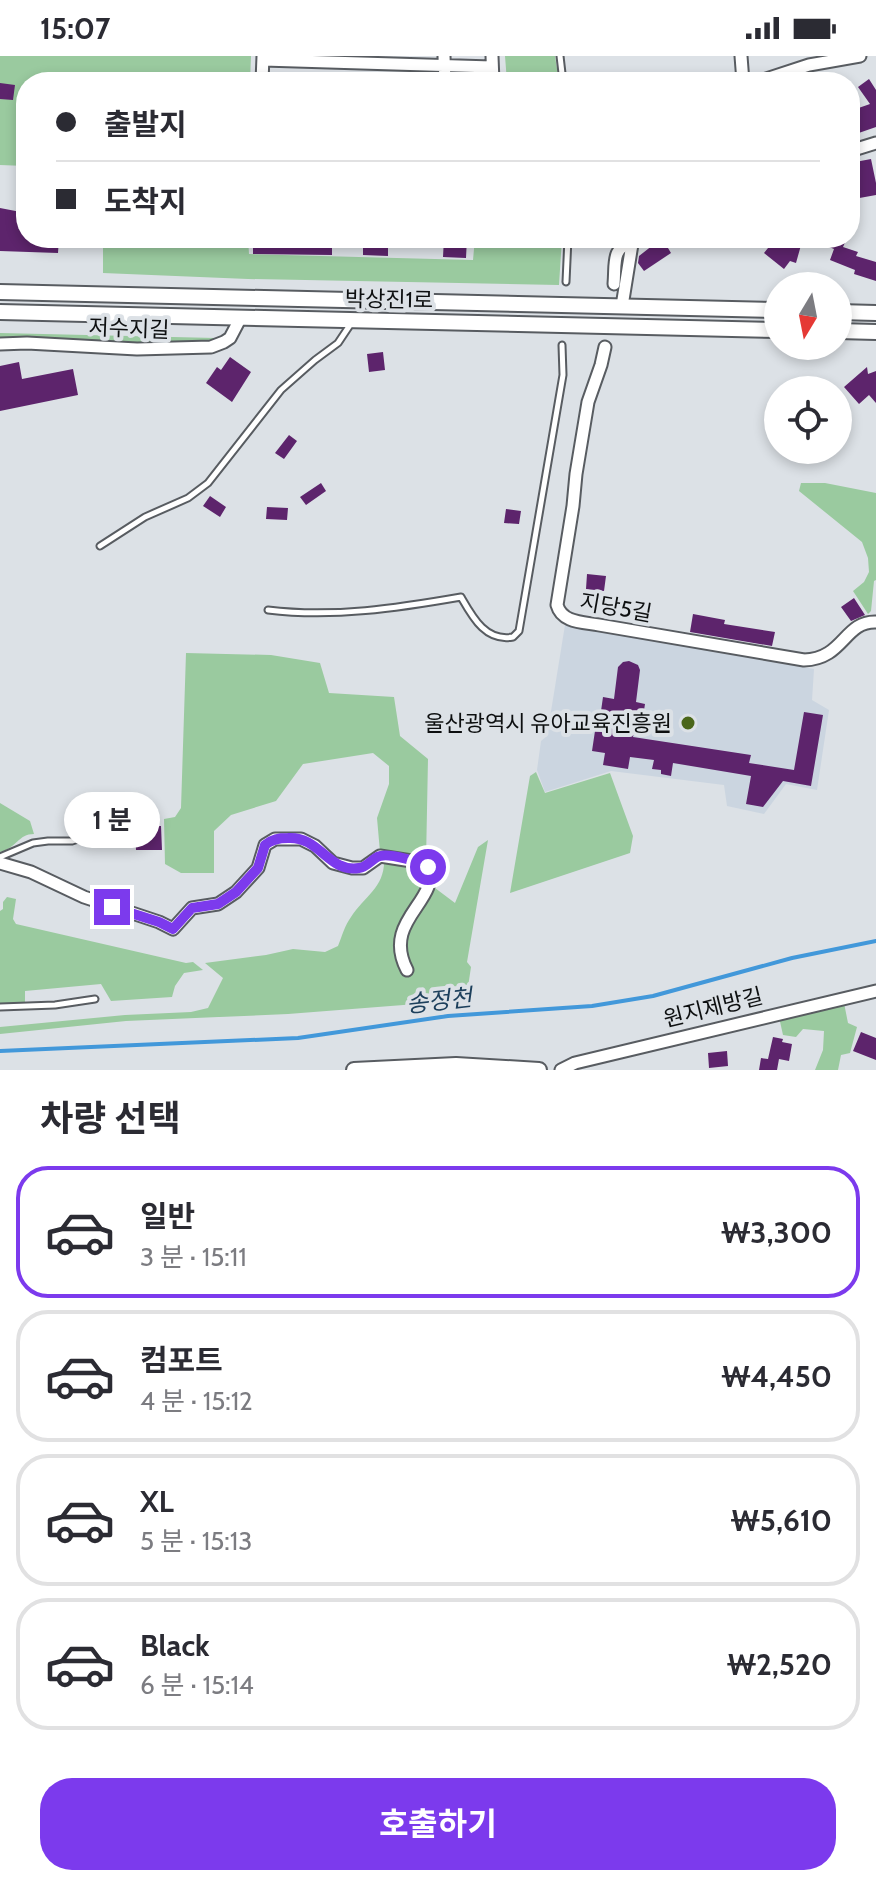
<!DOCTYPE html>
<html lang="ko">
<head>
<meta charset="utf-8">
<style>
	:root { --surface:#fff; --page:#f2f2f3; --text:#2b2b33; --muted:#7c7c81; --line:#e1e1e2; --accent:#7c3aed }
	body { margin:0; font-family:Cabin,"Noto Sans KR",sans-serif; background:var(--page); color:var(--text); height:100vh; display:flex; flex-direction:column; font-size:30px; white-space:nowrap }
	* { box-sizing:border-box; margin:0 }
	p { font-size:26px; color:var(--muted) }
	.icon { flex:none; width:44px; height:44px; fill:none; stroke:currentColor; stroke-width:2; stroke-linecap:round; stroke-linejoin:round }
	.map { position:relative; height:1014px; overflow:hidden }
	.panel { display:flex; flex-direction:column; background:var(--surface); flex:1 }
	.panel>* { flex:none }
	.top-card { position:absolute; left:16px; top:16px; width:844px; height:176px; border-radius:32px; box-shadow:0 4px 12px #0003; display:grid; align-content:center; height:176px; padding:0 40px; background:var(--surface) }
	.needle { width:52px; rotate:190deg }
	.controls { position:absolute; left:764px; top:216px; display:grid; gap:16px }
	.controls a { display:grid; place-items:center; width:88px; height:88px; border-radius:50%; background:var(--surface); box-shadow:0 4px 12px #0003; font-size:40px }
	.end { position:absolute; width:36px; height:36px; margin:-18px; border:10px solid #7c3aed; background:#fff; box-shadow:0 0 0 4px #fff }
	.from { border-radius:50% }
	.bubble { position:absolute; height:56px; border-radius:28px; background:var(--surface); box-shadow:0 4px 12px #0003; font-size:26px; font-weight:700; line-height:56px; text-align:center }
	.top-card b { display:flex; align-items:center; gap:28px; height:76px; font-size:30px }
	.top-card b+b { border-top:2px solid var(--line) }
	.top-card i { width:20px; height:20px; background:var(--text) }
	ul { padding:0; list-style:none }
	li { display:flex; align-items:center; gap:24px; height:132px; margin:0 16px 12px; padding:0 24px; border:4px solid var(--line); border-radius:32px }
	li div { flex:1 }
	li b { display:block; font-size:30px }
	li em { font-style:normal; font-weight:700 }
	li.current { border-color:var(--accent) }
	li>.icon { width:72px; height:72px; stroke-width:1.5 }
	h2 { padding:0 40px; font-size:36px; line-height:96px }
	.primary-button { display:flex; gap:16px; margin-top:auto; padding:16px 40px }
	.primary-button a { flex:1; height:92px; border-radius:32px; background:var(--accent); color:#fff; font-size:32px; font-weight:700; line-height:92px; text-align:center }
	.status { display:flex; justify-content:space-between; align-items:center; height:56px; padding:0 40px; background:var(--surface); direction:ltr }
	.status svg { height:22px; fill:currentColor }
	.map>svg:first-child { display:block }
	.built { fill:#cbd5e0 }
	.green { fill:#9aca9f }
	.lines { fill:none; stroke-linecap:round; stroke-linejoin:round }
	.stream { stroke:#4298da; stroke-width:4 }
	.building { fill:#5d246c }
	.lane-casing { stroke:#585c61; stroke-width:9 }
	.street-casing { stroke:#585c61; stroke-width:15 }
	.secondary-casing { stroke:#585c61; stroke-width:18 }
	.lane { stroke:#fff; stroke-width:5 }
	.street { stroke:#fff; stroke-width:11 }
	.secondary { stroke:#fff; stroke-width:14 }
	.route { stroke:#7c3aed; stroke-width:10 }
	.poi-dot { fill:#4a6619; stroke:#dce1e6; stroke-width:3 }
	.labels { text-anchor:middle; stroke-width:8; stroke-linejoin:round; paint-order:stroke }
	.street-label { font-size:22px; fill:#0d0f10; stroke:#dce1e6 }
	.poi-label { font-size:22px; fill:#0d0f10; stroke:#dce1e6; text-anchor:end }
	.water-label { font-size:24px; font-style:italic; fill:#1d405c; stroke:#dce1e6 }
</style>
</head>
<body>
<div class="status"><b>15:07</b><svg viewBox="0 0 49 12"><path d="M0 12V9h3v3zM5 12V6h3v6zM10 12V3h3v9zM15 12V0h3v12zM26 1h20v11H26zM47 4h2v5h-2z"/></svg></div>
<div class="map">
<svg width="876" height="1014" viewBox="0 0 876 1014">
	<rect width="100%" height="100%" fill="#dce1e6"/>
	<path class="built" d="M565,569l249,44 -2,31 17,10 -12,80 -31,-6 -22,30 -37,-8 -3,-21 -113,-14 -66,21 -8,-22 4,-29 6,-5z"/>
	<path class="green" d="M0,0h251l-1,26h-224v84l-26,-1z
		M505,0h50l4,26h-52z
		M103,182h145l1,16 224,6 2,-22h87l-3,47 -311,-6 -145,-6z
		M0,277l216,5v1l-45,6 -171,-6z
		M801,427h24l51,10v87l-2,1 -3,30 -3,3 -15,-23 11,-9 5,-10 -1,-14 -6,-16 -63,-51z
		M186,597l85,2 49,8 9,30 65,4 6,39 28,23 -2,102 -46,-9 -3,-34 12,-34v-18l-16,-13 -70,11 -27,37 -45,14 -17,16v42h-33l-16,-9 -1,-45 11,-2 6,-9z
		M536,716l9,21 65,-20 23,63 -3,17 -120,40 20,-117z
		M0,747l30,18 4,13c-16,0 -17,14 -34,18z
		M488,784l-21,122 4,5 -3,20 -22,13 -17,3 -141,11 -162,7 -126,13v-7l125,-12 66,-3 17,-4 15,-30 -18,-15 61,-8 27,-6 32,3 13,-6c4,-10 7,-21 13,-29 14,-22 35,-30 33,-60l39,10 4,15 28,21 23,-56z
		M7,841l9,2 -3,20 3,5 170,39 7,-1 10,8 -19,3 -9,13 -3,11 -61,4 -10,-17 -76,7v14h-25v-94l3,-2v-7z
		M844,947l4,20 9,4 -7,26 -9,2 -3,15h-23l8,-20 1,-19 -21,-2 -7,8 -13,-2 -4,-18z"/>
	<g class="lines">
		<path class="stream" d="M0,995l298,-13 150,-22 144,-10 61,-10 139,-38 84,-17"/>
	</g>
	<path class="building" d="M869,23l7,11v37l-26,9v-25l20,-7 -12,-17z
		M0,27l15,2 -2,15 -13,-1z
		M871,103l5,24v12l-22,4 -4,-16v-20z
		M0,152l26,5v25h33l-1,15 -58,-2z
		M253,182h79v17l-79,-1z
		M363,182h25v18l-25,-1z
		M444,182h23l-1,20 -23,-1z
		M662,182l9,15 -27,18 -6,-8 1,-7z
		M776,182h27l-7,25 -6,-2 -6,8 -20,-16z
		M808,182h39l-4,9 15,5 -2,4 20,6v19l-22,-7 1,-4 -25,-10 4,-11z
		M383,296l2,18 -16,2 -2,-18z
		M230,301l21,15 -19,30 -26,-19 11,-16 4,3z
		M19,306l3,17 51,-10 5,26 -78,16v-45z
		M867,311l1,7 8,-3v32l-7,-8 -10,9 -15,-17z
		M289,379l8,6 -13,18 -9,-6z
		M321,427l5,8 -20,14 -6,-8z
		M210,440l16,11 -6,10 -17,-11z
		M267,451l21,1 -1,12 -21,-1z
		M506,453l15,2 -2,13 -15,-1z
		M587,518l19,2 -2,15 -18,-2z
		M854,542l11,17 -14,6 -10,-14z
		M693,558l32,6 -1,4 51,8 -3,14 -82,-14z
		M629,605l9,4 2,5 -4,32 9,2 -2,13 -6,-1 -4,21 118,18 -2,8 45,7 10,-58 19,3 -12,71 -28,-5 -20,26 -17,-3 5,-28 -78,-13 -2,13 -10,-2v-4l-9,-1 2,-9 -24,-3 -2,12 -25,-4 2,-12 -13,-2 3,-20 13,2 3,-21 -10,-1 2,-14 11,2 4,-32 5,-5z
		M135,770h26l1,24h-26z
		M861,976l15,6v22l-23,-9z
		M773,981l10,2 -1,3 10,2 -3,17 -10,-2 -2,11h-18l2,-12 7,1z
		M727,995l1,15 -19,2 -1,-15z"/>
	<g class="lines">
		<defs>
			<path id="lane" d="M560,0l3,26
				M566,226l2,-44
				M100,490l45,-29 43,-19 20,-15 73,-93 34,-30 23,-17 14,-21
				M268,554c65,8 130,-2 193,-13 12,21 25,45 52,40l6,-6 44,-256 -1,-30
				M0,801l33,-14 15,-2h24l40,-13 5,-5 3,-6v-17
				M0,951l55,-2 40,-6"/>
			<path id="street" d="M444,0l1,26
				M492,0l1,26
				M741,0l2,26
				M263,4l229,7
				M262,26l1,-26
				M757,26l52,-17 51,-9
				M850,95l26,-8
				M614,228c2,-25 -3,-32 19,-46
				M622,250l11,-68
				M0,288l27,-1 110,6 74,-2 13,-5 6,-4 11,-21
				M605,291l-4,18 -13,37 -12,72 -3,32 -16,99c5,18 26,17 42,20l205,35c40,-1 40,-39 72,-38
				M0,807l31,9 53,25 75,25 14,7 19,-21 26,-4 18,-12 22,-24 7,-23 10,-6h26l14,7 18,17 19,5h11l17,-12 38,6 10,5c13,34 -47,53 -21,103
				M561,1014l14,-7 301,-72"/>
			<path id="secondary" d="M0,236l778,18
				M0,256l778,18
				M838,256l38,1
				M838,275l38,1
				M354,1014l102,-5 83,5"/>
		</defs>
		<use href="#lane" class="lane-casing"/>
		<use href="#street" class="street-casing"/>
		<use href="#secondary" class="secondary-casing"/>
		<use href="#lane" class="lane"/>
		<use href="#street" class="street"/>
		<use href="#secondary" class="secondary"/>
	</g>
	<g class="lines">
		<path class="route" d="M112,851l47,15 14,7 19,-21 26,-4 18,-12 22,-24 7,-23c7,-6 14,-7 23,-7 32,-2 40,35 71,30 9,-1 13,-10 21,-12 10,-3 40,6 48,11"/>
	</g>
	<circle class="poi-dot" cx="688" cy="667" r="8"/>
	<g class="labels">
		<g class="street-label">
			<text transform="translate(389 243) rotate(1)" y="8">박상진1로</text>
			<text transform="translate(129 272) rotate(2)" y="8">저수지길</text>
			<text transform="translate(616 551) rotate(10)" y="8">지당5길</text>
			<text transform="translate(713 951) rotate(-14)" y="8">원지제방길</text>
		</g>
		<g class="poi-label">
			<text x="672" y="675">울산광역시 유아교육진흥원</text>
		</g>
		<g class="water-label">
			<text transform="translate(439 945) rotate(-6)" y="8">송정천</text>
		</g>
	</g>
</svg>
<div class="controls">
<a><svg class="needle" viewBox="-14 -14 28 28"><path d="M0-13l5 13h-10z" fill="#e53935"/><path d="M0 13l5-13h-10z" fill="#7c7c81"/></svg></a>
<a><svg class="icon" aria-label="locate" viewBox="0 0 24 24"><circle cx="12" cy="12" r="6"/><path d="M12 2v4M12 18v4M2 12h4M18 12h4"/></svg></a>
</div>
<i class="end from" style="left:428px;top:811px"></i>
<i class="end" style="left:112px;top:851px"></i>
<div class="bubble" style="left:64px;top:736px;width:96px">1 분</div>
<div class="top-card">
<b><i class="from"></i>출발지</b>
<b><i></i>도착지</b>
</div>
</div>
<section class="panel">
<h2>차량 선택</h2>
<ul>
<li class="current"><svg class="icon" aria-label="car" viewBox="0 0 24 24"><path d="M5 17H2v-5l4-1 3-4h7l3 4 3 1v5h-3M9 17h6M6 11h13"/><circle cx="7" cy="17" r="2"/><circle cx="17" cy="17" r="2"/></svg><div><b>일반</b><p>3 분 · 15:11</p></div><em>₩3,300</em></li>
<li><svg class="icon" aria-label="car" viewBox="0 0 24 24"><path d="M5 17H2v-5l4-1 3-4h7l3 4 3 1v5h-3M9 17h6M6 11h13"/><circle cx="7" cy="17" r="2"/><circle cx="17" cy="17" r="2"/></svg><div><b>컴포트</b><p>4 분 · 15:12</p></div><em>₩4,450</em></li>
<li><svg class="icon" aria-label="car" viewBox="0 0 24 24"><path d="M5 17H2v-5l4-1 3-4h7l3 4 3 1v5h-3M9 17h6M6 11h13"/><circle cx="7" cy="17" r="2"/><circle cx="17" cy="17" r="2"/></svg><div><b>XL</b><p>5 분 · 15:13</p></div><em>₩5,610</em></li>
<li><svg class="icon" aria-label="car" viewBox="0 0 24 24"><path d="M5 17H2v-5l4-1 3-4h7l3 4 3 1v5h-3M9 17h6M6 11h13"/><circle cx="7" cy="17" r="2"/><circle cx="17" cy="17" r="2"/></svg><div><b>Black</b><p>6 분 · 15:14</p></div><em>₩2,520</em></li>
</ul>
<div class="primary-button"><a>호출하기</a></div>
</section>
</body>
</html>
